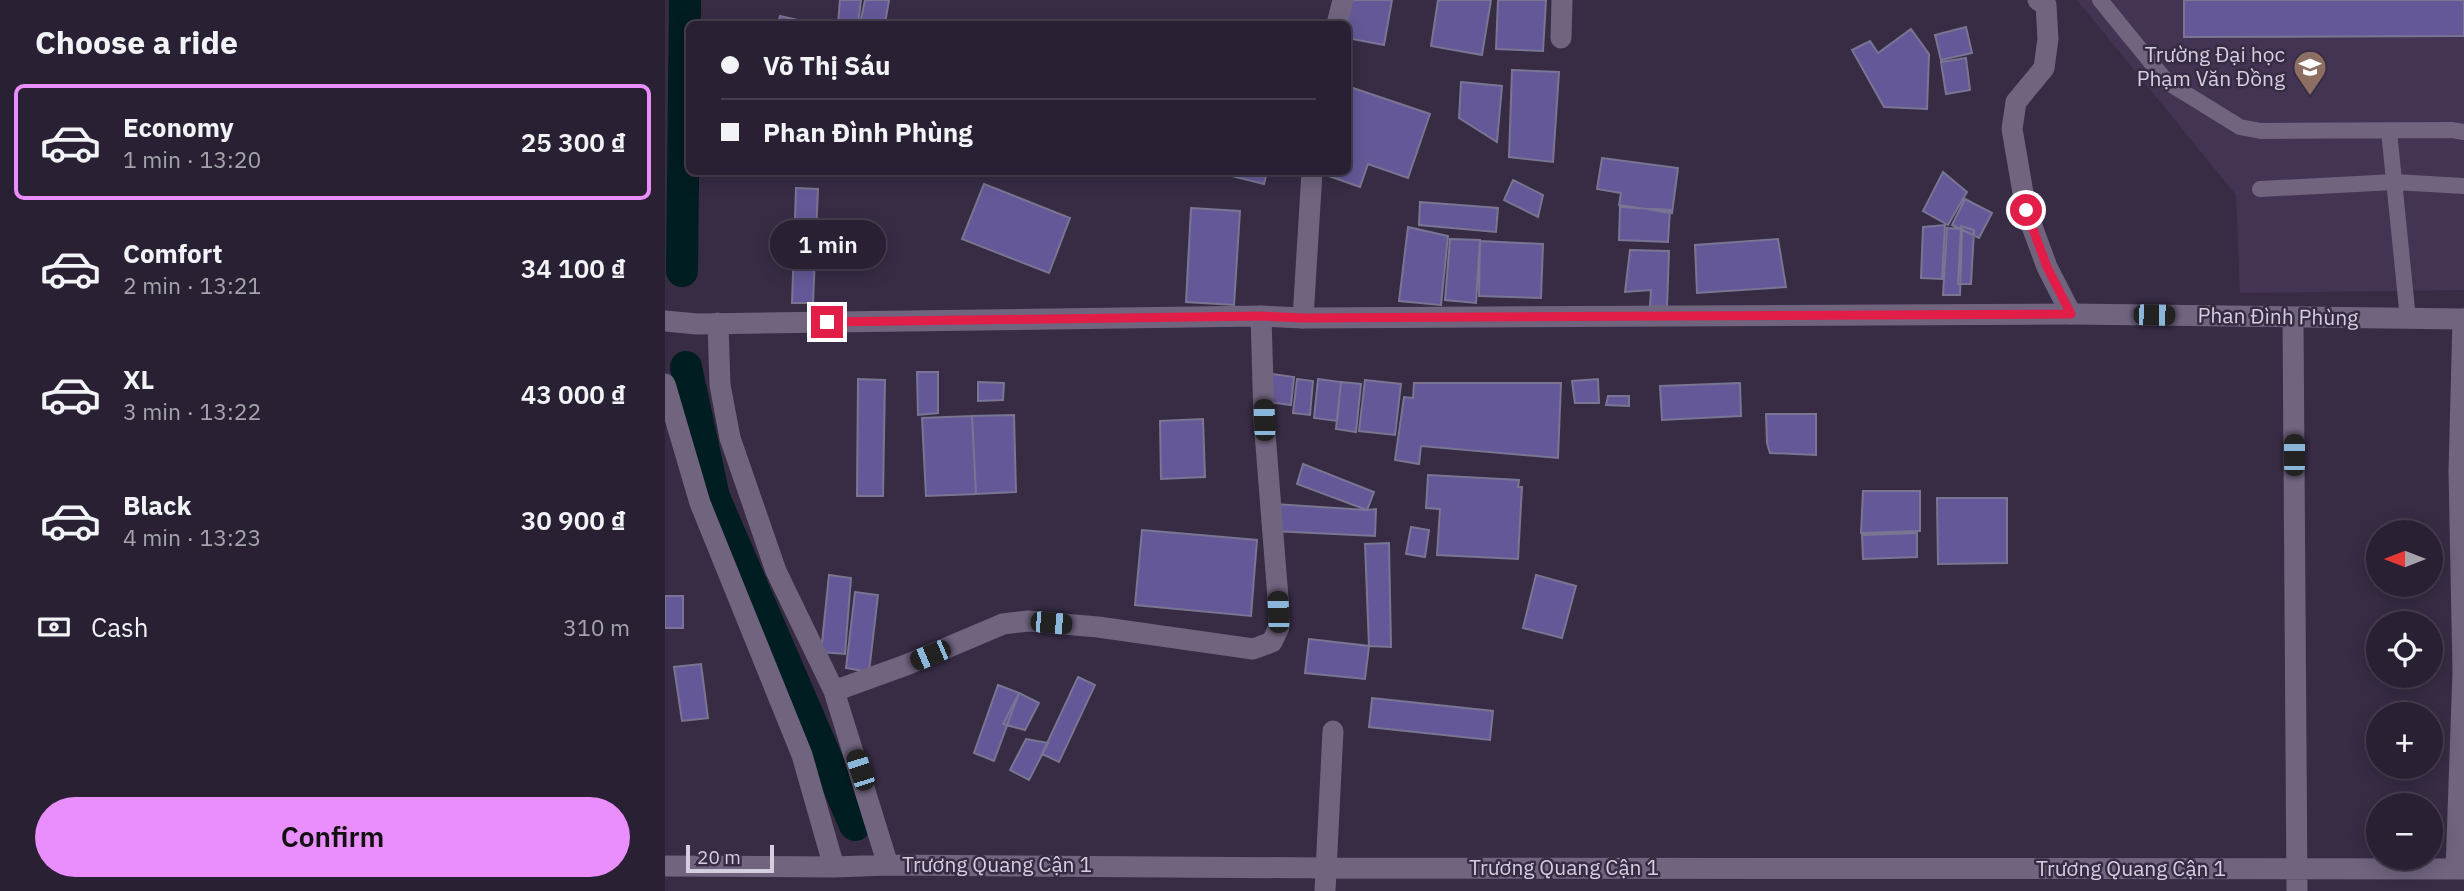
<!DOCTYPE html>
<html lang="en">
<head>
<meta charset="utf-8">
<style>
	:root { --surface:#292133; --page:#31293b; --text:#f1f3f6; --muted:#a5a3ac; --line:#453e4e; --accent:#ea8dfd }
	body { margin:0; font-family:"IBM Plex Sans",sans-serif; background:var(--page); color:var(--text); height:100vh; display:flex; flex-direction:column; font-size:26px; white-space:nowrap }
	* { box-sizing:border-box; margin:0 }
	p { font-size:23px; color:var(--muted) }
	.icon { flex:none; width:38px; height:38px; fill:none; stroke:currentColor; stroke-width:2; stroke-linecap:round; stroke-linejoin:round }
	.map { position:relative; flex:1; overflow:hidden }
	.sheet { display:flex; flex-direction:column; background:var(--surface); width:665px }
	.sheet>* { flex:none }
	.hud { position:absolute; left:21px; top:21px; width:665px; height:154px; border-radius:10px; box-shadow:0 4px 18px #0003,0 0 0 2px var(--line); display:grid; align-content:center; height:154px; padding:0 35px; background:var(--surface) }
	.needle { width:46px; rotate:270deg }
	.controls { position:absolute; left:1701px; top:520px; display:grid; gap:14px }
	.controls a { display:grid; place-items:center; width:77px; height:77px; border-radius:50%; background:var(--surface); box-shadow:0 4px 18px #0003,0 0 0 2px var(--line); font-size:35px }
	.scale { position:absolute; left:21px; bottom:18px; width:88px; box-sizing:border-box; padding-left:7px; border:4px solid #d5cede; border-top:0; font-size:19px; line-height:24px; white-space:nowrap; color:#d5cede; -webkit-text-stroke:5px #372c44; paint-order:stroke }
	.end { position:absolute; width:32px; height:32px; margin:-16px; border:9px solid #e11d48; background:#fff; box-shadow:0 0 0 4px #fff }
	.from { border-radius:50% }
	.bubble { position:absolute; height:49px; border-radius:24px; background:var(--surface); box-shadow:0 4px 18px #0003,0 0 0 2px var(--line); font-size:23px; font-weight:600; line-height:49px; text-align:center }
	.car { position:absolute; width:21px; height:42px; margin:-21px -10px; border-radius:9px; box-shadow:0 0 5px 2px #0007; background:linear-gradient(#222 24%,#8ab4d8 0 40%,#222 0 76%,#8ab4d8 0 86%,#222 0) }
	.hud b { display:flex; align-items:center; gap:24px; height:66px; font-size:26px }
	.hud b+b { border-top:2px solid var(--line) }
	.hud i { width:18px; height:18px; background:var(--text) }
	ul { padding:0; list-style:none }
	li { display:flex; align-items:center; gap:21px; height:116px; margin:0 14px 10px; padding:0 21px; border:4px solid transparent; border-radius:10px }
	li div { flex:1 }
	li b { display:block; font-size:26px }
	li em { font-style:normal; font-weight:600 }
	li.current { border-color:var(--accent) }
	li>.icon { width:63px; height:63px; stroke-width:1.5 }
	h2 { padding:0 35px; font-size:32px; line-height:84px }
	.pay { display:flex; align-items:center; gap:18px; height:77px; padding:0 35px; font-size:26px }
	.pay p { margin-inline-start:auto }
	.cta { display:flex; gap:14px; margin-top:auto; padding:14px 35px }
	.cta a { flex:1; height:80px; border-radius:42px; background:var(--accent); color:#111; font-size:28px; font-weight:600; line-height:80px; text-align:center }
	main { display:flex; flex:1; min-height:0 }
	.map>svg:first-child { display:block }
	.built { fill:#423452 }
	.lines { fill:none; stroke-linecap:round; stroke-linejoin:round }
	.canal { stroke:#001d21; stroke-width:32 }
	.building { fill:#655898; stroke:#797592; stroke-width:2 }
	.lane { stroke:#70647f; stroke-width:16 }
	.street { stroke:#70647f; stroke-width:21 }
	.secondary { stroke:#70647f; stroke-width:21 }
	.route { stroke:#e11d48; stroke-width:9 }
	.labels { text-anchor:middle; stroke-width:5; stroke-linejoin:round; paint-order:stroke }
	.poi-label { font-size:21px; fill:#d5cede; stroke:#372c44; text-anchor:end }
	.street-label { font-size:21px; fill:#d5cede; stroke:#372c44 }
</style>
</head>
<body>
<main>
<section class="sheet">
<h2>Choose a ride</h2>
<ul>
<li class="current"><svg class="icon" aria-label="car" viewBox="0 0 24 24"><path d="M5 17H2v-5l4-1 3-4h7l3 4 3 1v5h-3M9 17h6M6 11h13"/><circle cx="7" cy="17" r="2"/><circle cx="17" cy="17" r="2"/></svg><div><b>Economy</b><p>1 min · 13:20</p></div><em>25 300 ₫</em></li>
<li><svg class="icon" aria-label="car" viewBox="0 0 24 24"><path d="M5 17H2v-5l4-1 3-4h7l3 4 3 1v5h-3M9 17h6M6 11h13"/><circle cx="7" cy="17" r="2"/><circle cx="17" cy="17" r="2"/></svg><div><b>Comfort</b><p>2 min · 13:21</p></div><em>34 100 ₫</em></li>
<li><svg class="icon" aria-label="car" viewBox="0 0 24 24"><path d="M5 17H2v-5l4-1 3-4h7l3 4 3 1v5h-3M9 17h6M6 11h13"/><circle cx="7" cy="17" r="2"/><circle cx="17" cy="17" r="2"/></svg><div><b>XL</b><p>3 min · 13:22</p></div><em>43 000 ₫</em></li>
<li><svg class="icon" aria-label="car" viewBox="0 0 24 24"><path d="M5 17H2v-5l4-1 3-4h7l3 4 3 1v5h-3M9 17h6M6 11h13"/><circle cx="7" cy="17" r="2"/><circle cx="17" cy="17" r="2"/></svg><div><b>Black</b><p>4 min · 13:23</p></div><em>30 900 ₫</em></li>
</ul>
<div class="pay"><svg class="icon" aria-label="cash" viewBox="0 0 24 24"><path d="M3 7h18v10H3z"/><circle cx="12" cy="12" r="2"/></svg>Cash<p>310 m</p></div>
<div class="cta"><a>Confirm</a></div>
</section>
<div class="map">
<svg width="1799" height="891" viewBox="0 0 1799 891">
	<rect width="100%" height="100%" fill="#372c44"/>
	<path class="built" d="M1412,0h387v290l-224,3 -4,-98z"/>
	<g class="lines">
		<path class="canal" d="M17,271l3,-271
			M21,367l28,130 141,328"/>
	</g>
	<path class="building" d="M175,0h21l-3,24h-20z
		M200,0h24l-4,24h-25z
		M681,0h46l-8,45 -37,-7z
		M773,0h53l-9,55 -51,-9z
		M833,0h48l-3,51 -47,-2z
		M1519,0h280v36l-280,1z
		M115,16l32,7v1h-34z
		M1301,27l6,26 -31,7 -6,-25z
		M1246,29l18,25 -2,55 -43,-2 -32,-57 18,-9 8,12z
		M1301,58l4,32 -24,4 -5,-32z
		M847,70l47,2 -6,90 -44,-5z
		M796,82l41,4 -5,56 -38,-24z
		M685,87l80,27 -22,64 -40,-14 -8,23 -40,-14 27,-1v-77z
		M937,158l76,10 -6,45 -53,-8 2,-12 -24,-4z
		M560,172h42l-3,12 -40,-10z
		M1278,172l24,20 -19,33 -25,-14z
		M848,180l30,15 -5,22 -34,-17z
		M319,184l86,34 -21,55 -87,-34z
		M131,188l22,1 -5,114h-21z
		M1300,199l27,14 -13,25 -27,-13z
		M755,202l78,6 -2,24 -77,-7z
		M955,207l50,3 -2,32 -49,-2z
		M526,208l49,3 -6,94 -48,-3z
		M1280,225l-3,54 -21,-1 2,-51z
		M1296,226l13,4 -3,54h-13z
		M743,227l40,9 -7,69 -42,-4z
		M1282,228l15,1 -2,66h-17z
		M785,239l30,1 -4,63 -31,-3z
		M1113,239l8,48 -89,6 -2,-48z
		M815,241l63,3 -2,54 -62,-2z
		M965,250l39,1 -2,56 -17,-1 1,-16 -26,2z
		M252,372h21v41l-20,2z
		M607,374l22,3 -3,28 -22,-3z
		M193,379l27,1 -2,116h-26z
		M632,379l16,2 -3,34 -17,-2z
		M653,379l23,3 -4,39 -23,-3z
		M933,379l1,24h-24l-3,-22z
		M700,380l36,4 -6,51 -36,-4z
		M313,382l26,1 -1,17 -25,1z
		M676,382l20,2 -5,48 -20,-3z
		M749,383h147l-3,75 -137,-12 -2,18 -24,-4 9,-63 9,1z
		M1075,383l1,33 -79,4 -2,-34z
		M943,396h21v10l-23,-1z
		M1101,414h50v41l-46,-2 -3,-10z
		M349,415l2,77 -40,2 -4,-78z
		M307,416l4,78 -50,2 -4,-78z
		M538,419l2,58 -44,2 -1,-58z
		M638,464l71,28 -7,18 -70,-26z
		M763,475l91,5 -1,7h4l-4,72 -81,-4 3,-46 -14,-1z
		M1198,491h57v40l-59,2z
		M1272,498h70v65l-69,1z
		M609,504l93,6 9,-1 -1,27 -103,-5z
		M746,527l18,3 -4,27 -19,-3z
		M477,530l115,10 -6,76 -116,-11z
		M1252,533v24l-54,2 -1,-24z
		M724,543l2,104 -22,-1 -4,-102z
		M164,575l22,3 -6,76 -24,-2z
		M871,575l40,11 -14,52 -39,-10z
		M190,592l23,3 -9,77 -23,-4z
		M0,596h18v32h-18z
		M644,639l60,7 -4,33 -60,-6z
		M36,664l7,54 -26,3 -8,-54z
		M413,677l17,8 -36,77 -17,-8z
		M333,685l21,8 -25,68 -20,-8z
		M354,693l20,10 -14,27 -22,-6z
		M707,698l121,13 -3,29 -121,-13z
		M361,739l22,4 -19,37 -19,-10z"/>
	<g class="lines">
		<path class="lane" d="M1435,0l67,82 73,45 21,4 191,-1 12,2
			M1724,131l19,188
			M1595,189l134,-7 70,4"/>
		<path class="street" d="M1373,0l8,5 2,34 -4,29 -28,34 -4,27 14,81 21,57 24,47
			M672,24l6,-24
			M896,38l1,-38
			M638,318l9,-146
			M1628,318l4,573
			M53,323l2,62 10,53 46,133 58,120 54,174
			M0,384l35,119 102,252 32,112
			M169,691l72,-26 97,-41 25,-3 70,6 155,22 19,-7 7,-15 -1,-29 -14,-178 -3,-104
			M0,866l169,1 54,-2 437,3 1139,1
			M1791,869l7,-197 -4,-201 4,-152
			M660,891l8,-160"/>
		<path class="secondary" d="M0,321l32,3 564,-8 42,2 768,-4 393,5"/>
	</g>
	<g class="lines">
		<path class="route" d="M162,322l434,-6 42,2 768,-4 -24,-47 -21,-57"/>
	</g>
	<defs>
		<symbol id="university-pin" viewBox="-11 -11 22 30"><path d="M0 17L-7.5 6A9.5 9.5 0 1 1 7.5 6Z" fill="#8d6e63" stroke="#372c44"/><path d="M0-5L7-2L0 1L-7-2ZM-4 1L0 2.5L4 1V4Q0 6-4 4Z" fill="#fff"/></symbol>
	</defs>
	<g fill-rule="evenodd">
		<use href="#university-pin" x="1626" y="48" width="38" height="52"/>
	</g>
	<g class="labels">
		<g class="poi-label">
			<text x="1620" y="62">Trường Đại học<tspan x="1620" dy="24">Phạm Văn Đồng</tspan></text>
		</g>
		<g class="street-label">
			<text transform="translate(1613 317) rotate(1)" y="7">Phan Đình Phùng</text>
			<text x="332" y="872">Trương Quang Cận 1</text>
			<text x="899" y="875">Trương Quang Cận 1</text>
			<text x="1466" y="876">Trương Quang Cận 1</text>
		</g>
	</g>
</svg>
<div class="controls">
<a><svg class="needle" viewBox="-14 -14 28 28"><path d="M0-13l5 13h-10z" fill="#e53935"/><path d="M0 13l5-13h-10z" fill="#a5a3ac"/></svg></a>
<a><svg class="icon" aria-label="locate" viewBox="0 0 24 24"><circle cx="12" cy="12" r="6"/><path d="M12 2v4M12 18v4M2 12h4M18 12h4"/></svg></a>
<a>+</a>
<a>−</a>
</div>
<div class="scale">20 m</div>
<i class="end from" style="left:1361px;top:210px"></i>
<i class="end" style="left:162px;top:322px"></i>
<div class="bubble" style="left:105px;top:220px;width:116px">1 min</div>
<i class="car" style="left:1489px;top:315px;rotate:91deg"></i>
<i class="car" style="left:599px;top:420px;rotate:358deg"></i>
<i class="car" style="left:1629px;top:455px;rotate:0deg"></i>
<i class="car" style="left:613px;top:612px;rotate:358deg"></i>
<i class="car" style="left:386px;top:623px;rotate:95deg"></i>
<i class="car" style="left:265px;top:655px;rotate:247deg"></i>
<i class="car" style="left:195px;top:770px;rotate:342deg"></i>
<div class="hud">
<b><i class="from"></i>Võ Thị Sáu</b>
<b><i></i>Phan Đình Phùng</b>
</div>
</div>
</main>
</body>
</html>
